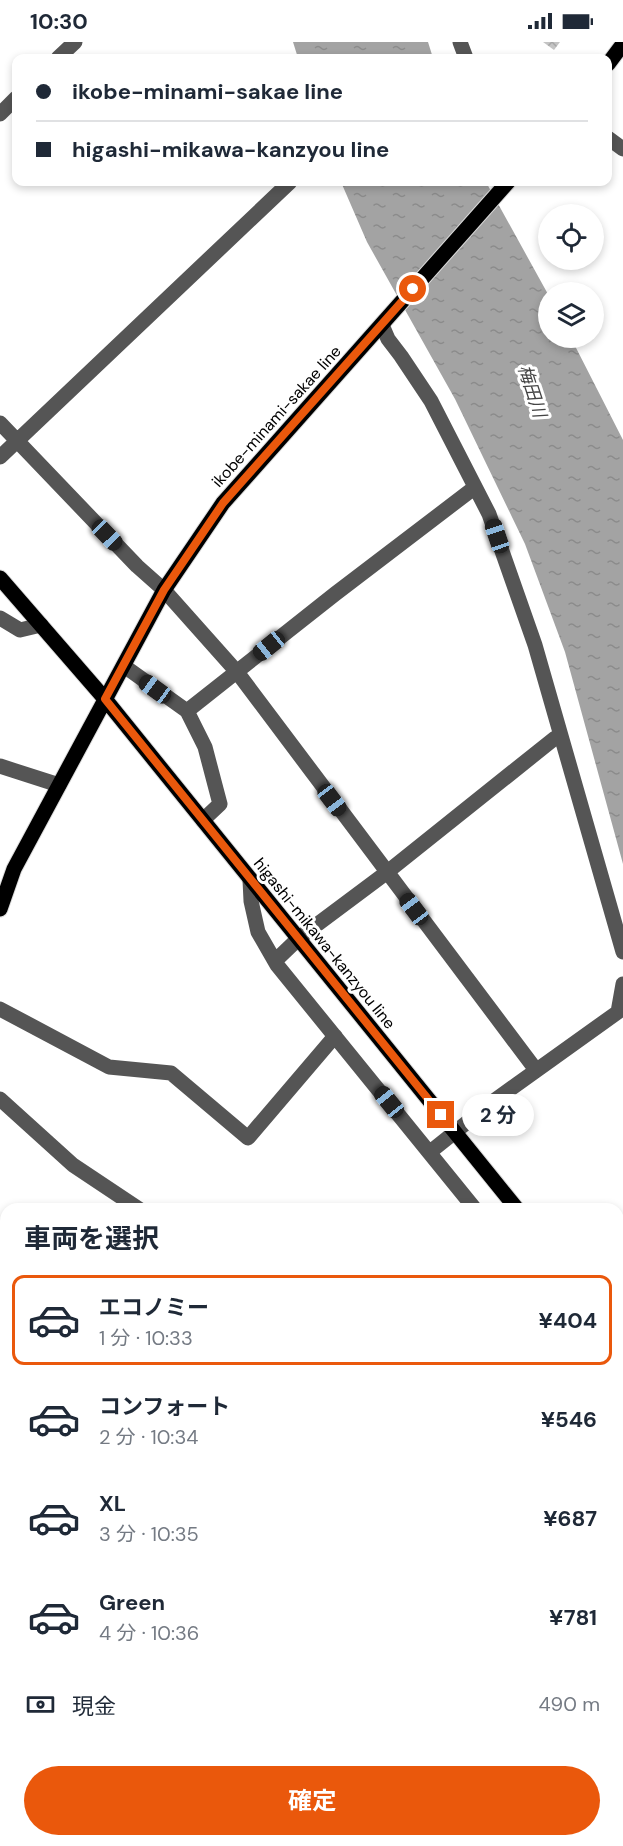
<!DOCTYPE html>
<html lang="ja">
<head>
<meta charset="utf-8">
<style>
	:root { --surface:#fff; --page:#f2f2f3; --text:#1f2937; --muted:#747a83; --line:#e0e1e3; --accent:#ea580c }
	body { margin:0; font-family:"DM Sans","Noto Sans JP",sans-serif; background:var(--page); color:var(--text); height:100vh; display:flex; flex-direction:column; font-size:22px; white-space:nowrap }
	* { box-sizing:border-box; margin:0 }
	p { font-size:20px; color:var(--muted) }
	.icon { flex:none; width:33px; height:33px; fill:none; stroke:currentColor; stroke-width:2; stroke-linecap:round; stroke-linejoin:round }
	.map { position:relative; flex:1; overflow:hidden }
	.side { position:absolute; left:0px; top:1161px; width:624px; height:644px; display:flex; flex-direction:column; background:var(--surface); border-radius:18px 18px 0 0; box-shadow:0 3px 9px #0003 }
	.side>* { flex:none }
	.guide { position:absolute; left:12px; top:12px; width:600px; height:132px; border-radius:12px; box-shadow:0 3px 9px #0003; display:grid; align-content:center; height:132px; padding:0 24px; background:var(--surface) }
	.tools { position:absolute; left:538px; top:162px; display:grid; gap:12px }
	.tools a { display:grid; place-items:center; width:66px; height:66px; border-radius:50%; background:var(--surface); box-shadow:0 3px 9px #0003; font-size:30px }
	.end { position:absolute; width:27px; height:27px; margin:-14px; border:8px solid #ea580c; background:#fff; box-shadow:0 0 0 3px #fff }
	.from { border-radius:50% }
	.bubble { position:absolute; height:42px; border-radius:21px; background:var(--surface); box-shadow:0 3px 9px #0003; font-size:20px; font-weight:700; line-height:42px; text-align:center }
	.car { position:absolute; width:18px; height:36px; margin:-18px -9px; border-radius:8px; box-shadow:0 0 4px 2px #0007; background:linear-gradient(#222 24%,#8ab4d8 0 40%,#222 0 76%,#8ab4d8 0 86%,#222 0) }
	.guide b { display:flex; align-items:center; gap:21px; height:57px; font-size:22px }
	.guide b+b { border-top:2px solid var(--line) }
	.guide i { width:15px; height:15px; background:var(--text) }
	ul { padding:0; list-style:none }
	li { display:flex; align-items:center; gap:18px; height:90px; margin:0 12px 9px; padding:0 12px; border:3px solid transparent; border-radius:12px }
	li div { flex:1 }
	li b { display:block; font-size:22px }
	li em { font-style:normal; font-weight:700 }
	li.current { border-color:var(--accent) }
	li>.icon { width:54px; height:54px; stroke-width:1.5 }
	h2 { padding:0 24px; font-size:27px; line-height:72px }
	.pay { display:flex; align-items:center; gap:15px; height:66px; padding:0 24px; font-size:22px }
	.pay p { margin-inline-start:auto }
	.button { display:flex; gap:12px; margin-top:auto; padding:12px 24px }
	.button a { flex:1; height:69px; border-radius:36px; background:var(--accent); color:#fff; font-size:24px; font-weight:700; line-height:69px; text-align:center }
	.status { display:flex; justify-content:space-between; align-items:center; height:42px; padding:0 30px; background:var(--surface); direction:ltr }
	.status svg { height:16px; fill:currentColor }
	.map>svg:first-child { display:block }
	.water { fill:url(#water-ripples) }
	.building { fill:url(#building-cross-hatch) }
	.lines { fill:none; stroke-linecap:round; stroke-linejoin:round }
	.major-casing { stroke:#dbdbdb; stroke-width:17 }
	.minor { stroke:#555; stroke-width:15 }
	.major { stroke:#000; stroke-width:15 }
	.route { stroke:#ea580c; stroke-width:8 }
	.labels { text-anchor:middle; stroke-width:6; stroke-linejoin:round; paint-order:stroke }
	.street-label { font-size:16px; fill:#000; stroke:#fff }
	.water-label { font-size:18px; font-style:italic; fill:#444; stroke:#fff }
</style>
</head>
<body>
<div class="status"><b>10:30</b><svg viewBox="0 0 49 12"><path d="M0 12V9h3v3zM5 12V6h3v6zM10 12V3h3v9zM15 12V0h3v12zM26 1h20v11H26zM47 4h2v5h-2z"/></svg></div>
<div class="map">
<svg width="623" height="1804" viewBox="0 0 623 1804">
	<defs>
		<pattern id="water-ripples" width="26" height="14" patternUnits="userSpaceOnUse" patternTransform="scale(1.5)"><rect width="26" height="14" fill="#a3a3a3"/><path d="M2 4q2-2 4 0t4 0M15 11q2-2 4 0t4 0" fill="none" stroke="#8b8b8b"/></pattern>
		<pattern id="building-cross-hatch" width="8" height="8" patternUnits="userSpaceOnUse" patternTransform="scale(1.5)"><rect width="8" height="8" fill="#c4c4c4"/><path d="M0 0l8 8M0 8l8-8" fill="none" stroke="#a7a7a7"/></pattern>
	</defs>
	<rect width="100%" height="100%" fill="#fff"/>
	<path class="water" d="M293,0h135l5,16h-135z
		M341,140h145l63,114v42h22l52,102v424l-58,-212 -40,-108 -70,-145 -88,-157z"/>
	<path class="building" d="M543,0h17l-6,8z"/>
	<g class="lines">
		<defs>
			<path id="major" d="M608,22l15,-20
				M0,536l105,121 412,510
				M0,867l14,-40 150,-279 59,-87 285,-321
				M618,1291l5,6"/>
		</defs>
		<use href="#major" class="major-casing"/>
		<path class="minor" d="M460,0l6,16
			M58,16l17,-16
			M0,72l16,-16
			M608,96l15,11
			M382,283l6,14 13,17 30,45 58,113 46,131 88,307
			M0,381l137,143 27,24 73,82 299,398
			M0,415l290,-275
			M0,576l20,12 21,-5
			M124,624l63,45 18,36 15,57 -17,16
			M187,669l148,-117 139,-106
			M0,724l59,19
			M250,838l1,21 7,31 19,33 198,244
			M275,919l24,-23 87,-65 169,-135h6
			M0,967l109,58 62,6 77,65 87,-102
			M0,1057l73,66 66,44
			M430,1110l65,-52 123,-88 5,-28
			M0,1215l6,2
			M0,1481l6,-8
			M618,1608l5,-2
			M0,1680l6,-11
			M119,1798v6
			M368,1798v6
			M381,1798l1,6
			M27,1804l3,-6
			M223,1804v-6"/>
		<use href="#major" class="major"/>
	</g>
	<g class="lines">
		<path class="route" d="M413,247l-190,214 -59,87 -59,109 336,416"/>
	</g>
	<g class="labels">
		<g class="street-label">
			<text transform="translate(276 374) rotate(-48)" y="6">ikobe-minami-sakae line</text>
			<text transform="translate(325 901) rotate(51)" y="6">higashi-mikawa-kanzyou line</text>
		</g>
		<g class="water-label">
			<text transform="translate(532 349) rotate(72)" y="6">梅田川</text>
		</g>
	</g>
</svg>
<div class="tools">
<a><svg class="icon" aria-label="locate" viewBox="0 0 24 24"><circle cx="12" cy="12" r="6"/><path d="M12 2v4M12 18v4M2 12h4M18 12h4"/></svg></a>
<a><svg class="icon" aria-label="layers" viewBox="0 0 24 24"><path d="M12 4l9 5-9 5-9-5zM3 14l9 5 9-5"/></svg></a>
</div>
<i class="end from" style="left:413px;top:247px"></i>
<i class="end" style="left:441px;top:1073px"></i>
<div class="bubble" style="left:462px;top:1052px;width:72px">2 分</div>
<i class="car" style="left:107px;top:493px;rotate:136deg"></i>
<i class="car" style="left:497px;top:494px;rotate:341deg"></i>
<i class="car" style="left:269px;top:604px;rotate:231deg"></i>
<i class="car" style="left:155px;top:647px;rotate:306deg"></i>
<i class="car" style="left:332px;top:758px;rotate:143deg"></i>
<i class="car" style="left:414px;top:867px;rotate:323deg"></i>
<i class="car" style="left:389px;top:1060px;rotate:321deg"></i>
<div class="guide">
<b><i class="from"></i>ikobe-minami-sakae line</b>
<b><i></i>higashi-mikawa-kanzyou line</b>
</div>
<section class="side">
<h2>車両を選択</h2>
<ul>
<li class="current"><svg class="icon" aria-label="car" viewBox="0 0 24 24"><path d="M5 17H2v-5l4-1 3-4h7l3 4 3 1v5h-3M9 17h6M6 11h13"/><circle cx="7" cy="17" r="2"/><circle cx="17" cy="17" r="2"/></svg><div><b>エコノミー</b><p>1 分 · 10:33</p></div><em>¥404</em></li>
<li><svg class="icon" aria-label="car" viewBox="0 0 24 24"><path d="M5 17H2v-5l4-1 3-4h7l3 4 3 1v5h-3M9 17h6M6 11h13"/><circle cx="7" cy="17" r="2"/><circle cx="17" cy="17" r="2"/></svg><div><b>コンフォート</b><p>2 分 · 10:34</p></div><em>¥546</em></li>
<li><svg class="icon" aria-label="car" viewBox="0 0 24 24"><path d="M5 17H2v-5l4-1 3-4h7l3 4 3 1v5h-3M9 17h6M6 11h13"/><circle cx="7" cy="17" r="2"/><circle cx="17" cy="17" r="2"/></svg><div><b>XL</b><p>3 分 · 10:35</p></div><em>¥687</em></li>
<li><svg class="icon" aria-label="car" viewBox="0 0 24 24"><path d="M5 17H2v-5l4-1 3-4h7l3 4 3 1v5h-3M9 17h6M6 11h13"/><circle cx="7" cy="17" r="2"/><circle cx="17" cy="17" r="2"/></svg><div><b>Green</b><p>4 分 · 10:36</p></div><em>¥781</em></li>
</ul>
<div class="pay"><svg class="icon" aria-label="cash" viewBox="0 0 24 24"><path d="M3 7h18v10H3z"/><circle cx="12" cy="12" r="2"/></svg>現金<p>490 m</p></div>
<div class="button"><a>確定</a></div>
</section>
</div>
</body>
</html>
